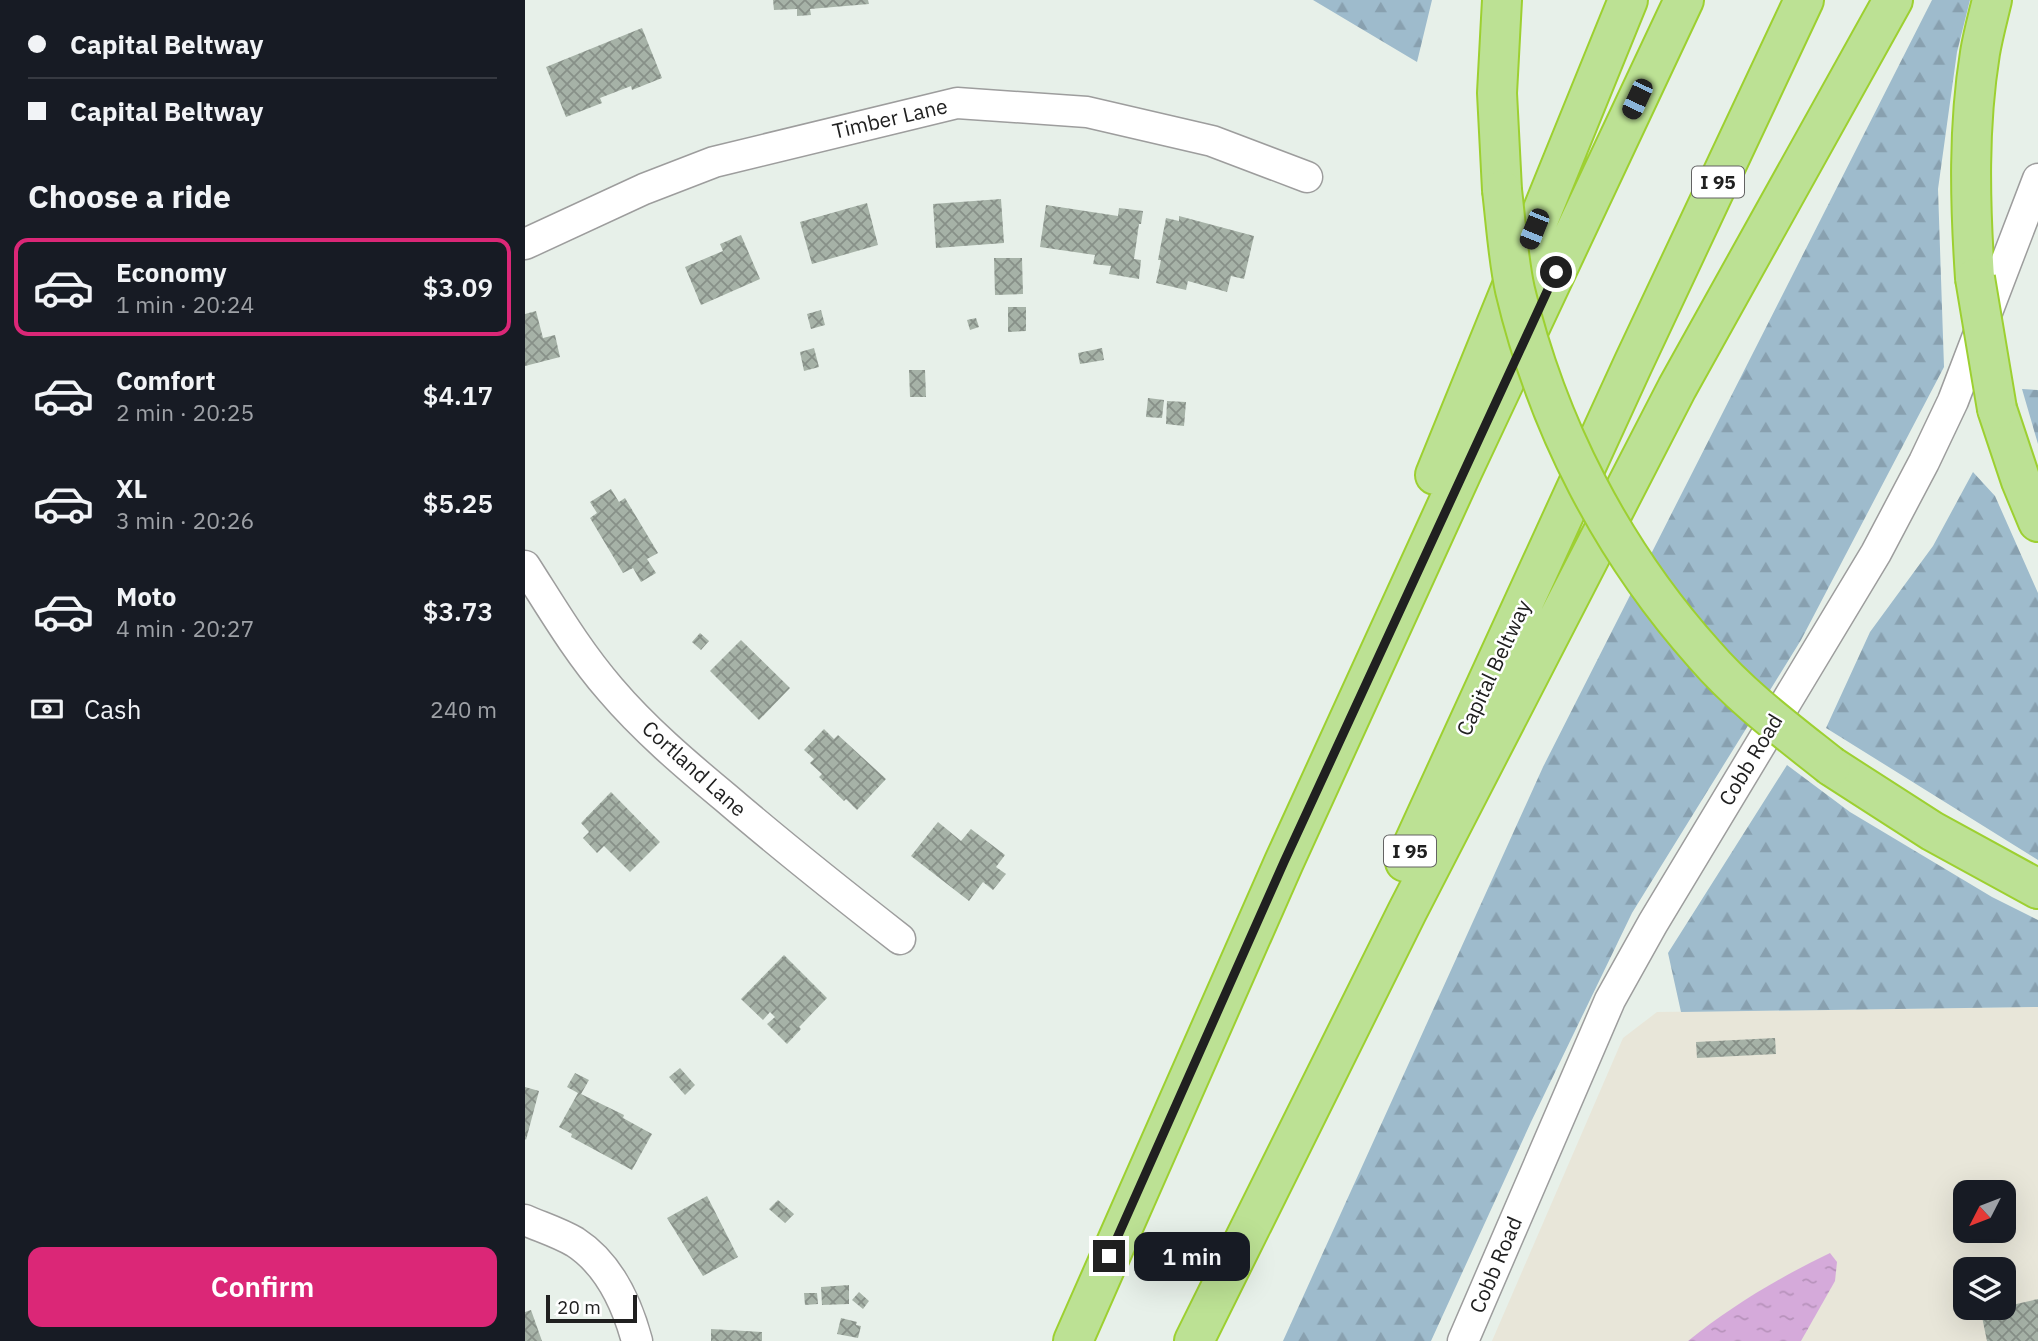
<!DOCTYPE html>
<html lang="en">
<head>
<meta charset="utf-8">
<style>
	:root { --surface:#171b24; --page:#20242c; --text:#f1f3f6; --muted:#9ea1a6; --line:#363941; --accent:#db2777 }
	body { margin:0; font-family:"IBM Plex Sans",sans-serif; background:var(--page); color:var(--text); height:100vh; display:flex; flex-direction:column; font-size:26px; white-space:nowrap }
	* { box-sizing:border-box; margin:0 }
	p { font-size:23px; color:var(--muted) }
	.icon { flex:none; width:38px; height:38px; fill:none; stroke:currentColor; stroke-width:2; stroke-linecap:round; stroke-linejoin:round }
	.map { position:relative; flex:1; overflow:hidden }
	.sheet { display:flex; flex-direction:column; background:var(--surface); width:525px }
	.sheet>* { flex:none }
	.top-card { display:grid; align-content:center; height:154px; padding:0 28px; background:var(--surface) }
	.needle { width:46px; rotate:228deg }
	.controls { position:absolute; left:1428px; top:1180px; display:grid; gap:14px }
	.controls a { display:grid; place-items:center; width:63px; height:63px; border-radius:14px; background:var(--surface); box-shadow:0 7px 28px #0002; font-size:35px }
	.scale { position:absolute; left:21px; bottom:18px; width:91px; box-sizing:border-box; padding-left:7px; border:4px solid #202020; border-top:0; font-size:19px; line-height:24px; white-space:nowrap; color:#202020; -webkit-text-stroke:5px #fff; paint-order:stroke }
	.end { position:absolute; width:32px; height:32px; margin:-16px; border:9px solid #202020; background:#fff; box-shadow:0 0 0 4px #fff }
	.from { border-radius:50% }
	.bubble { position:absolute; height:49px; border-radius:14px; background:var(--surface); box-shadow:0 7px 28px #0002; font-size:23px; font-weight:600; line-height:49px; text-align:center }
	.car { position:absolute; width:21px; height:42px; margin:-21px -10px; border-radius:9px; box-shadow:0 0 5px 2px #0007; background:linear-gradient(#222 24%,#8ab4d8 0 40%,#222 0 76%,#8ab4d8 0 86%,#222 0) }
	.top-card b { display:flex; align-items:center; gap:24px; height:66px; font-size:26px }
	.top-card b+b { border-top:2px solid var(--line) }
	.top-card i { width:18px; height:18px; background:var(--text) }
	ul { padding:0; list-style:none }
	li { display:flex; align-items:center; gap:21px; height:98px; margin:0 14px 10px; padding:0 14px; border:4px solid transparent; border-radius:14px }
	li div { flex:1 }
	li b { display:block; font-size:26px }
	li em { font-style:normal; font-weight:600 }
	li.active { border-color:var(--accent) }
	li>.icon { width:63px; height:63px; stroke-width:1.5 }
	h2 { padding:0 28px; font-size:32px; line-height:84px }
	.pay { display:flex; align-items:center; gap:18px; height:77px; padding:0 28px; font-size:26px }
	.pay p { margin-inline-start:auto }
	.primary-button { display:flex; gap:14px; margin-top:auto; padding:14px 28px }
	.primary-button a { flex:1; height:80px; border-radius:14px; background:var(--accent); color:#fff; font-size:28px; font-weight:600; line-height:80px; text-align:center }
	main { display:flex; flex:1; min-height:0 }
	.map>svg:first-child { display:block }
	.railway { fill:#e8e6d9; fill-rule:evenodd }
	.forest { fill:url(#forest-firs) }
	.water { fill:url(#water-ripples) }
	.building { fill:url(#building-cross-hatch) }
	.lines { fill:none; stroke-linecap:round; stroke-linejoin:round }
	.minor-casing { stroke:#9d9d9d; stroke-width:33 }
	.motorway-casing { stroke:#9dd031; stroke-width:42 }
	.minor { stroke:#fff; stroke-width:30 }
	.motorway { stroke:#bce194; stroke-width:38 }
	.motorway-bridge-casing { stroke:#9dd031; stroke-width:42; stroke-linecap:butt }
	.motorway-bridge { stroke:#bce194; stroke-width:38 }
	.route { stroke:#202020; stroke-width:9 }
	.labels { text-anchor:middle; stroke-width:5; stroke-linejoin:round; paint-order:stroke }
	.shield { fill:#fff; stroke:#636363; stroke-width:2 }
	.shield-label { font-size:19px; font-weight:bold; fill:#202020 }
	.street-label { font-size:21px; fill:#202020; stroke:#fff }
</style>
</head>
<body>
<main>
<section class="sheet">
<div class="top-card">
<b><i class="from"></i>Capital Beltway</b>
<b><i></i>Capital Beltway</b>
</div>
<h2>Choose a ride</h2>
<ul>
<li class="active"><svg class="icon" aria-label="car" viewBox="0 0 24 24"><path d="M5 17H2v-5l4-1 3-4h7l3 4 3 1v5h-3M9 17h6M6 11h13"/><circle cx="7" cy="17" r="2"/><circle cx="17" cy="17" r="2"/></svg><div><b>Economy</b><p>1 min · 20:24</p></div><em>$3.09</em></li>
<li><svg class="icon" aria-label="car" viewBox="0 0 24 24"><path d="M5 17H2v-5l4-1 3-4h7l3 4 3 1v5h-3M9 17h6M6 11h13"/><circle cx="7" cy="17" r="2"/><circle cx="17" cy="17" r="2"/></svg><div><b>Comfort</b><p>2 min · 20:25</p></div><em>$4.17</em></li>
<li><svg class="icon" aria-label="car" viewBox="0 0 24 24"><path d="M5 17H2v-5l4-1 3-4h7l3 4 3 1v5h-3M9 17h6M6 11h13"/><circle cx="7" cy="17" r="2"/><circle cx="17" cy="17" r="2"/></svg><div><b>XL</b><p>3 min · 20:26</p></div><em>$5.25</em></li>
<li><svg class="icon" aria-label="car" viewBox="0 0 24 24"><path d="M5 17H2v-5l4-1 3-4h7l3 4 3 1v5h-3M9 17h6M6 11h13"/><circle cx="7" cy="17" r="2"/><circle cx="17" cy="17" r="2"/></svg><div><b>Moto</b><p>4 min · 20:27</p></div><em>$3.73</em></li>
</ul>
<div class="pay"><svg class="icon" aria-label="cash" viewBox="0 0 24 24"><path d="M3 7h18v10H3z"/><circle cx="12" cy="12" r="2"/></svg>Cash<p>240 m</p></div>
<div class="primary-button"><a>Confirm</a></div>
</section>
<div class="map">
<svg width="1513" height="1341" viewBox="0 0 1513 1341">
	<defs>
		<pattern id="forest-firs" width="22" height="20" patternUnits="userSpaceOnUse" patternTransform="scale(1.75)"><rect width="22" height="20" fill="#9ebbcc"/><path d="M5 1l3.5 6h-7zM16 11l3.5 6h-7z" fill="#88a0af"/></pattern>
		<pattern id="water-ripples" width="26" height="14" patternUnits="userSpaceOnUse" patternTransform="scale(1.75)"><rect width="26" height="14" fill="#d5aada"/><path d="M2 4q2-2 4 0t4 0M15 11q2-2 4 0t4 0" fill="none" stroke="#b792bb"/></pattern>
		<pattern id="building-cross-hatch" width="8" height="8" patternUnits="userSpaceOnUse" patternTransform="scale(1.75)"><rect width="8" height="8" fill="#a6b2a7"/><path d="M0 0l8 8M0 8l8-8" fill="none" stroke="#879088"/></pattern>
	</defs>
	<rect width="100%" height="100%" fill="#e7f0e9"/>
	<path class="railway" d="M1513,1007v334h-546l131,-303 34,-26zM1440,1192h39v38h-39zM1440,1269h39v38h-39z"/>
	<path class="forest" d="M788,0h119l-15,62z
		M1407,0h38l-13,52 -19,137 6,178 -143,273 -169,273 -101,209 -100,219h-148l260,-574z
		M1497,389l16,1v54z
		M1448,472l22,24 43,97v267l-212,-132 44,-96 63,-86z
		M1262,765l63,47 142,85 46,23v87l-357,5 -13,-59z"/>
	<path class="water" d="M1305,1253l7,9 -2,19 -34,60h-113c43,-35 92,-64 142,-88z"/>
	<path class="building" d="M248,0h95l1,4 -59,5 1,6 -14,1v-7l-23,1z
		M117,28l20,50 -30,12 -1,-4 -31,12 2,5 -36,14 -20,-50z
		M476,199l3,44 -68,5 -3,-44z
		M342,203l11,42 -66,19 -12,-42z
		M521,205l72,11 1,-8 24,3 -2,13h-2l-5,35 7,1 -2,19 -30,-5 2,-8 -18,-2 2,-9 -55,-8z
		M654,216l75,20 -10,43 -13,-3 -4,16 -39,-11 -2,9 -30,-7 5,-23h-3l8,-42 13,3z
		M216,235l19,44 -59,26 -16,-38 38,-16 -3,-7z
		M469,258h28l1,36 -28,1z
		M483,307h18v24l-18,1z
		M296,310l4,15 -14,4 -4,-15z
		M11,311l7,27 12,-3 5,22 -35,9v-52z
		M451,318l3,9 -9,3 -3,-10z
		M289,348l5,19 -15,4 -4,-19z
		M577,348l2,12 -24,4 -2,-11z
		M384,370h16l1,27h-16z
		M623,398l16,2 -2,18 -16,-1z
		M642,401l19,1 -2,24 -18,-2z
		M86,489l8,13 6,-4 33,55 -11,6 9,14 -15,9 -8,-14 -10,5 -33,-55 7,-5 -7,-11z
		M175,633l9,8 -8,9 -9,-8z
		M216,640l49,48 -31,32 -49,-49z
		M299,729l10,10 4,-4 48,44 -29,31 -11,-11 -2,2 -25,-24 3,-3 -12,-11 4,-4 -10,-9z
		M86,792l49,50 -30,30 -26,-26 -7,7 -14,-15 6,-6 -8,-9z
		M413,822l23,19 10,-12 34,26 -9,12 10,7 -13,16 -10,-8 -14,19 -58,-45z
		M259,955l43,43 -28,29 2,2 -14,15 -20,-20 8,-7 -5,-5 -7,8 -22,-21z
		M1250,1038l1,16 -79,4 -1,-16z
		M155,1068l15,17 -10,10 -16,-18z
		M50,1073l14,7 -8,14 43,21 -1,3 29,16 -20,36 -61,-33 1,-3 -13,-7 19,-34 -11,-6z
		M0,1087l14,4 -13,49 -1,-1z
		M182,1196l31,61 -35,19 -36,-58z
		M253,1200l16,14 -9,9 -16,-14z
		M324,1285v19l-27,1 -1,-18z
		M334,1292l10,9 -6,8 -11,-9z
		M279,1293h13l1,11 -13,1z
		M1513,1299v42h-51l-6,-29z
		M6,1310l11,31h-17v-29z
		M316,1318l16,4 -1,3 5,1 -3,12 -21,-4z
		M186,1329l51,3v9h-51z"/>
	<g class="lines">
		<defs>
			<path id="minor" d="M0,244l119,-55 70,-27 243,-59 130,9 125,29 95,36
				M0,566c27,42 52,85 85,123 34,40 75,75 116,109 57,49 115,95 174,141
				M0,1220c16,7 35,13 50,22 34,22 52,62 62,99
				M938,1341l147,-341 43,-77 223,-370 48,-91 29,-61 85,-222"/>
			<path id="motorway" d="M977,0l-5,93 5,97
				M1450,278c-5,-75 -7,-151 5,-225 3,-18 8,-36 12,-53
				M1472,409l24,72 17,41
				M910,475l193,-475
				M1306,766l101,65 106,58
				M880,862l228,-498 171,-364
				M548,1341l211,-479 179,-392 221,-470
				M669,1341l213,-429 270,-524 216,-388"/>
		</defs>
		<use href="#minor" class="minor-casing"/>
		<use href="#motorway" class="motorway-casing"/>
		<use href="#minor" class="minor"/>
		<use href="#motorway" class="motorway"/>
		<defs>
			<path id="motorway-bridge" d="M977,190c4,33 6,68 13,100 32,135 97,261 189,364 37,43 83,77 127,112
				M1450,278l22,131"/>
		</defs>
		<use href="#motorway-bridge" class="motorway-bridge-casing"/>
		<use href="#motorway-bridge" class="motorway-bridge"/>
	</g>
	<g class="lines">
		<path class="route" d="M584,1256l175,-394 272,-590"/>
	</g>
	<g class="labels">
		<g class="shield">
			<rect x="1167" y="166.5" width="52" height="31" rx="5"/>
			<rect x="859" y="835.5" width="52" height="31" rx="5"/>
		</g>
		<g class="shield-label">
			<text x="1193" y="189">I 95</text>
			<text x="885" y="858">I 95</text>
		</g>
		<g class="street-label">
			<text transform="translate(365 119) rotate(-13)" y="7">Timber Lane</text>
			<text transform="translate(969 668) rotate(-65)" y="7">Capital Beltway</text>
			<text transform="translate(1226 760) rotate(-59)" y="7">Cobb Road</text>
			<text transform="translate(169 769) rotate(42)" y="7">Cortland Lane</text>
			<text transform="translate(971 1265) rotate(-67)" y="7">Cobb Road</text>
		</g>
	</g>
</svg>
<div class="controls">
<a><svg class="needle" viewBox="-14 -14 28 28"><path d="M0-13l5 13h-10z" fill="#e53935"/><path d="M0 13l5-13h-10z" fill="#9ea1a6"/></svg></a>
<a><svg class="icon" aria-label="layers" viewBox="0 0 24 24"><path d="M12 4l9 5-9 5-9-5zM3 14l9 5 9-5"/></svg></a>
</div>
<div class="scale">20 m</div>
<i class="end from" style="left:1031px;top:272px"></i>
<i class="end" style="left:584px;top:1256px"></i>
<div class="bubble" style="left:609px;top:1232px;width:116px">1 min</div>
<i class="car" style="left:1112px;top:99px;rotate:205deg"></i>
<i class="car" style="left:1009px;top:229px;rotate:202deg"></i>
</div>
</main>
</body>
</html>
